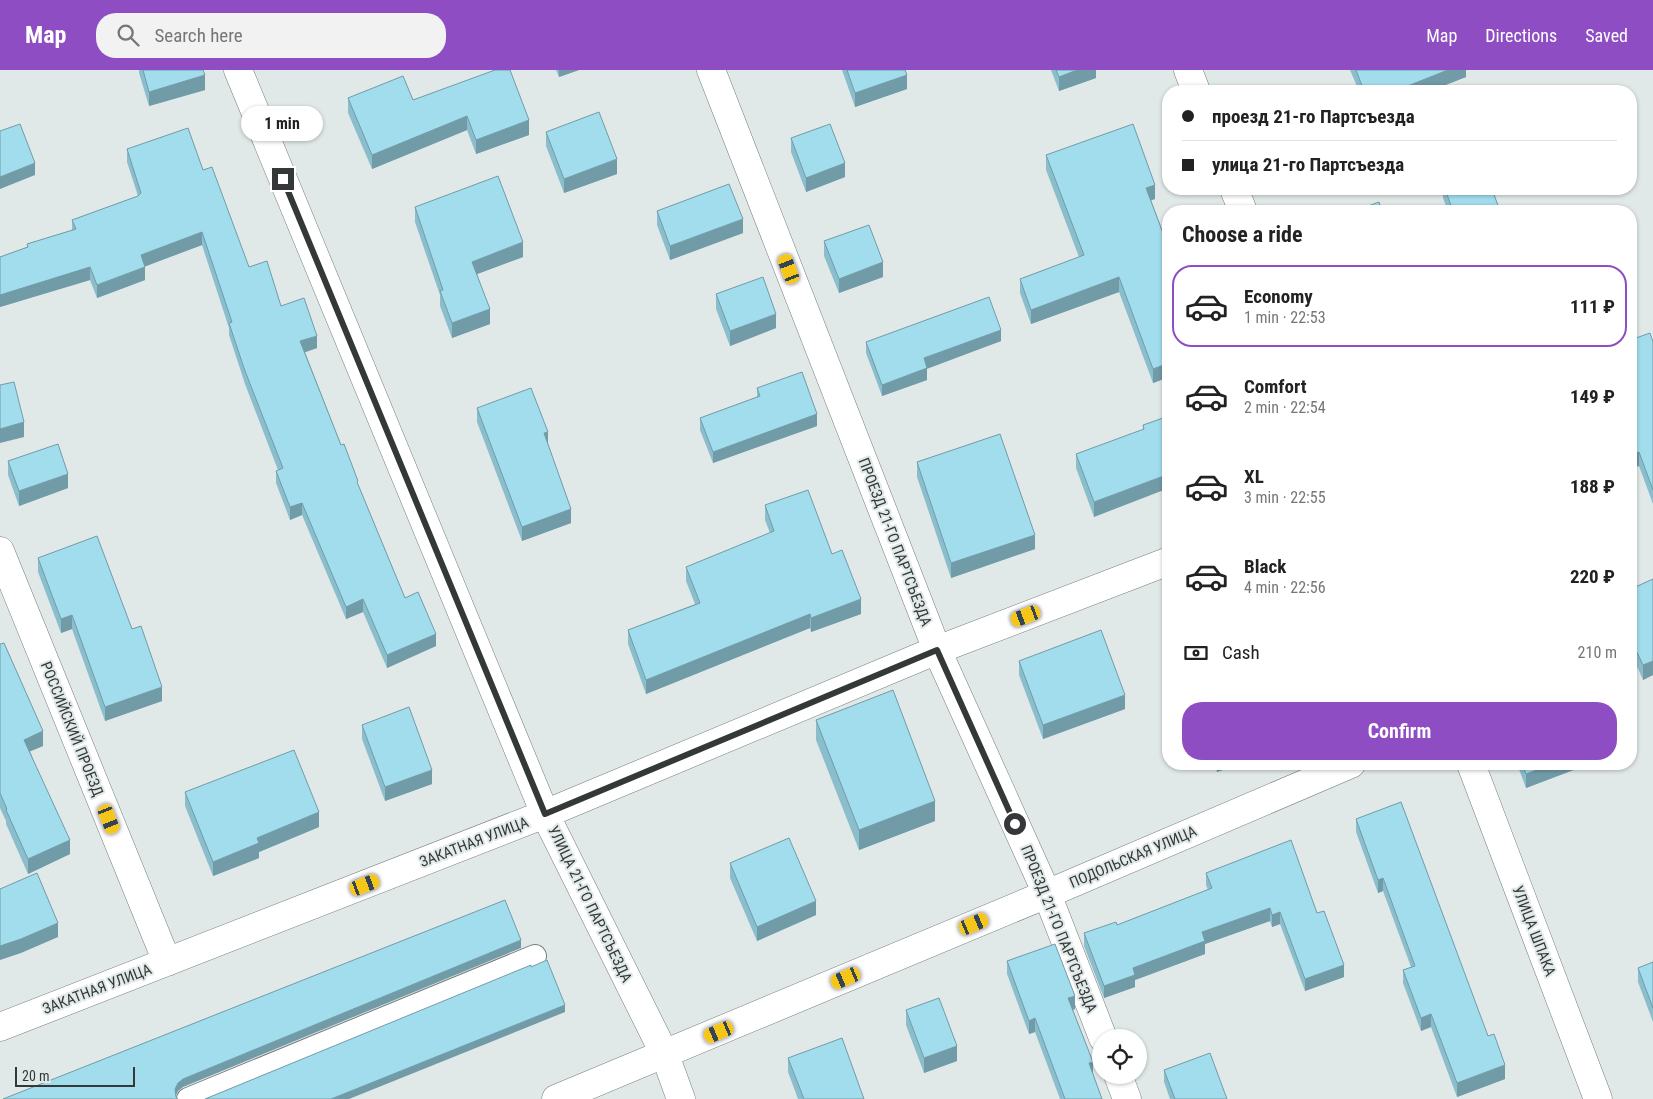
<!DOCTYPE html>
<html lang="en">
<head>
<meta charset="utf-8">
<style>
	:root { --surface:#fff; --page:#f2f2f2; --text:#222; --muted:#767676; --line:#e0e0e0; --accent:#8e4dc2 }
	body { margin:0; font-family:"Roboto Condensed",sans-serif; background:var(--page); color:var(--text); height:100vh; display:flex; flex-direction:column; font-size:19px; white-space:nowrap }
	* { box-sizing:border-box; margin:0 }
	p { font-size:16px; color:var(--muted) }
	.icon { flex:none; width:28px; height:28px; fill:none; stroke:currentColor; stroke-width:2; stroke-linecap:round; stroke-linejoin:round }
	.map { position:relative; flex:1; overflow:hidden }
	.sheet { position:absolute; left:1162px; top:135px; width:475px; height:565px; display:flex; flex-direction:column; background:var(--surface); border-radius:20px; box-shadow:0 1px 4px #0004 }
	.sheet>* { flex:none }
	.banner { position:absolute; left:1162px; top:15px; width:475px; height:110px; border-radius:20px; box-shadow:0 1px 4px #0004; display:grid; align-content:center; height:110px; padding:0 20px; background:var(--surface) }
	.controls { position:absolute; left:1092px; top:959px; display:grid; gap:10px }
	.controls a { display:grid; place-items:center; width:55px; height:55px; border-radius:50%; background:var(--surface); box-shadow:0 1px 4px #0004; font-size:25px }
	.scale { position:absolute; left:15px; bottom:12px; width:120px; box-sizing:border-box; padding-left:5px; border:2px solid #353838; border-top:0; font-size:14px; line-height:18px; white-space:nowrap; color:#353838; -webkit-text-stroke:4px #e0e8e8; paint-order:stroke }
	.end { position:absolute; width:22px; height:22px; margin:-11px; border:6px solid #353838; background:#fff; box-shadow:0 0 0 2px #fff }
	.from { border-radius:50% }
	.bubble { position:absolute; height:35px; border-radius:18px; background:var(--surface); box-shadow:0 1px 4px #0004; font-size:16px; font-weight:700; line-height:35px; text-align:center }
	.car { position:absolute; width:15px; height:30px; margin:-15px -8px; border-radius:6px; box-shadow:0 0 4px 1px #0007; background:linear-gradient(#f5c518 24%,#345 0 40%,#f5c518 0 76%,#345 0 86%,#f5c518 0) }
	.banner b { display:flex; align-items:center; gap:18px; height:48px; font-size:19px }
	.banner b+b { border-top:1px solid var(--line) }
	.banner i { width:12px; height:12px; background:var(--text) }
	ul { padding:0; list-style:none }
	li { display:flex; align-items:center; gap:15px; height:82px; margin:0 10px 8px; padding:0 10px; border:2px solid transparent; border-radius:20px }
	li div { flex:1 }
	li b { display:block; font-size:19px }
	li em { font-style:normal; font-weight:700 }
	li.selected { border-color:var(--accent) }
	li>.icon { width:45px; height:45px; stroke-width:1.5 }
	h2 { padding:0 20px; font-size:22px; line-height:60px }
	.pay { display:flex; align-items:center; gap:12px; height:55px; padding:0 20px; font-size:19px }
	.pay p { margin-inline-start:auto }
	.cta { display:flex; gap:10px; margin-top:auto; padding:10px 20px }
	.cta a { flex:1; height:58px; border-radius:20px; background:var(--accent); color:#fff; font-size:20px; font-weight:700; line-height:58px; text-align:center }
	header { display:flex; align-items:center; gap:30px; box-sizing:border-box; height:70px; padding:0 25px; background:var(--accent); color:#fff }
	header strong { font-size:24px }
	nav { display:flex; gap:28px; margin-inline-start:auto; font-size:18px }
	.search { width:350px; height:45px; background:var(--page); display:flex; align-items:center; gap:12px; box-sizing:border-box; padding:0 18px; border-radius:20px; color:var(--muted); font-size:19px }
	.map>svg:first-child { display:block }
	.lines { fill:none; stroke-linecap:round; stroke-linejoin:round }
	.lane-casing { stroke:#777e7e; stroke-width:24 }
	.street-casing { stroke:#777e7e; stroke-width:29 }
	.lane { stroke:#fff; stroke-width:22 }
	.street { stroke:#fff; stroke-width:28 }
	.wall { fill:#8bbecd }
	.shaded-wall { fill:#719ba7 }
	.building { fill:#a2ddee; stroke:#719ba7 }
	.route { stroke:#353838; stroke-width:6 }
	.labels { text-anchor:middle; stroke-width:4; stroke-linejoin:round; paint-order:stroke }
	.street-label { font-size:15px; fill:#353838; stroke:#e0e8e8 }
</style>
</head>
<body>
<header>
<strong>Map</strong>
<div class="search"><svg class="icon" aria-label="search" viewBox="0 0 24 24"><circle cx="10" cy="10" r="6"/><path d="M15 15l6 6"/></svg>Search here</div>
<nav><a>Map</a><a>Directions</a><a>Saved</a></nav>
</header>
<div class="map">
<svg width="1653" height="1029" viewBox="0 0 1653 1029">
	<rect width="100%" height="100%" fill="#e0e8e8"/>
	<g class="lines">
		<defs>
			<path id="lane" d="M188,1029l347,-143"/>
			<path id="street" d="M238,0l307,744 120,241 16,44
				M711,0l226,580 110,244 56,144
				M1188,0l8,21
				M1234,119l9,22
				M0,481l167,411
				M1471,694l127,335
				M0,957l545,-213 392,-164 232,-89
				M1118,1005l9,24
				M556,1029l491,-205 304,-130"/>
		</defs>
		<use href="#lane" class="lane-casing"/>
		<use href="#street" class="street-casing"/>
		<use href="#lane" class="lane"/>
		<use href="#street" class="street"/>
	</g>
	<path class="wall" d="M139,0h64l2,20 -56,16 -10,-33z
		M556,0h23l-20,7z
		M842,0h63l2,19 -52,18z
		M1051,0h45v8l-37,13z
		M1350,0h116v7l-36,14h-71z
		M348,28l65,2 116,35 -53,19 -9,-24 -95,39 -24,-56z
		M546,62l71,42 -53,19 -18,-47z
		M791,68l54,39 -39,15 -15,-40z
		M127,79l76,21 46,97 68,81 -12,4 36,93 17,40 47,113 31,48 -49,22 -24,-56 -17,7 -44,-104 -12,5 -14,-37v-12l2,-1 -33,-86 -16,-49v-7l-27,-83 -57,21v14l-48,18 -7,-18 -90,27v-50l27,-10v-3l45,-14v-10l66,-24 -11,-34z
		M1046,85l109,44 -4,1 18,48v129l-16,6 -34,-91 -88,32 -11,-31v-14l59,-22 -33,-87z
		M1443,119h49l8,22h-52l-5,-13z
		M415,137l108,50 -46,17 13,50 -38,14 -12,-32v-11l-25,-73z
		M657,141l86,22 -73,27 -13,-35z
		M824,171l59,36 -44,16 -15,-37z
		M716,224l60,34 -46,18 -14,-37z
		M1636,268l17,4v162l-14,-38z
		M1001,271l-74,27v12l-45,16 -16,-43v-11z
		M757,318l60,38 -104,37 -13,-33v-12l57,-21z
		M477,338l71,36 23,79 -49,18 -45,-119z
		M1169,346l-75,101 -18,-49v-14l67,-24v-5z
		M8,391l60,27 -49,18 -11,-31z
		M917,392l118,87 -84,29 -34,-101z
		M765,435l67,49 29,60 -50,18 -1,-4 -164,66 -18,-50v-14l67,-26 -9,-23v-14l84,-34 -5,-13z
		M38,488l94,71 30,72 -57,20 -33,-92 -11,4 -23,-61z
		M1653,509v96l-10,5 -11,-25 -1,-66z
		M0,574l43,102 -13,5 40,103 -42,20 -22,-50v-3l-6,-13z
		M1019,591l106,48 -82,30 -24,-64z
		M816,650l119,101 -76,29 -43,-110z
		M362,655l70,59 -47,17 -23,-62z
		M1214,694h25l-22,8z
		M1517,694h67v2l-58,22z
		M185,722l134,35 -60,25v6l-46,18 -28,-70z
		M1356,749l132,217 17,43 -48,18 -26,-70 -10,4 -18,-48v-13l8,-3 -28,-76 -5,2 -22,-61z
		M730,793l86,52 -59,26 -27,-63z
		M1206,803l111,40 27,64 -39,14 -25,-67 -8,3 -2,-6 -65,23v10l-70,26v7l-31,11 -20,-52v-13l33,-8 91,-35 -2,-5z
		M1007,891l68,48 -2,1 20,64 9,25h-42l-25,-67 -6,2 -22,-60z
		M1653,892v60l-15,-40v-14z
		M906,940l51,51 -33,12 -18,-48z
		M788,988l76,41h-66l-10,-27z
		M1164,1000l63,29h-57l-6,-17z"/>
	<path class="shaded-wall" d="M559,0h20l-20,7z
		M1077,0h19v8l-37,13v-14z
		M1448,0h18v7l-36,14h-35z
		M205,5v15l-56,16v-14z
		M907,5v14l-52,18v-14z
		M467,46v14l-95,39v-14z
		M529,50v15l-53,19v-14z
		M617,89v15l-53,19v-14z
		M35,93v12l-35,14v-12z
		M845,93v14l-39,15v-14z
		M1155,115v14l-9,3v-14z
		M743,149v14l-73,27v-14z
		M202,162v13l-61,23v-13z
		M523,172v15l-51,19v-14z
		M883,192v15l-44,16v-14z
		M90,197v13l-90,27v-12z
		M145,197v13l-48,18v-13z
		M1119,207v15l-88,32v-14z
		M490,239v15l-38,14v-15z
		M776,244v14l-46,18v-15z
		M1001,260v11l-77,29v-12z
		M317,266v12l-17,6v-13z
		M1169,293v14l-16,6v-14z
		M927,298v12l-45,16v-11z
		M817,344v12l-104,37v-11z
		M24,352v15l-24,6v-14z
		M548,362v14l-4,-13z
		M1639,382v14l-8,3v-14z
		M68,404v14l-49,18v-15z
		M1169,404v14l-75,29v-15z
		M302,433v12l-12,5v-13z
		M571,439v14l-49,18v-14z
		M1035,465v14l-84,29v-15z
		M363,529v13l-17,7v-12z
		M861,529v15l-50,18v-14z
		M810,544v14l-164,66v-14z
		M72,545v14l-11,4v-14z
		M436,564v12l-49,22v-13z
		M1653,591v14l-10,5v-15z
		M162,617v14l-57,20v-14z
		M1125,625v14l-82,30v-14z
		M43,661v15l-19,8v-14z
		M1217,694h22l-22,8z
		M1553,694h31v2l-58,22v-14z
		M432,700v14l-47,17v-14z
		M935,731v20l-76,29v-20z
		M319,742v15l-60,25v6l-46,18v-14l44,-24z
		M70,770v14l-42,20v-15z
		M1383,808v13l-5,2v-13z
		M816,831v14l-59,26v-14z
		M1270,838v13l-65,23v10l-70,26v7l-31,11v-12l29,-18 69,-36z
		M1280,842v12l-8,3v-12z
		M58,853v14l-37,16 -21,7v-14z
		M521,870v8l-338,139 -5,4 -3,6v-8l3,-6 5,-4z
		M1344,895v12l-39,14v-12z
		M1075,926v13l-7,2v-13z
		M565,935v7l-216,87h-18z
		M1431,944v13l-10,4v-13z
		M1035,948v14l-6,2v-13z
		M957,976v15l-33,12v-15z
		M1093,992v13l-4,-12z
		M1505,995v14l-48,18v-14z"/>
	<path class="building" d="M143,0h60l2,5 -56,17z
		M495,0h15l19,50 -53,20 -9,-24 -95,39 -24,-57 55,-22 10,24z
		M847,0h58l2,5 -52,18z
		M1056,0h21l-18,7z
		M1356,0h92l-53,21h-31z
		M599,42l18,47 -53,20 -18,-47z
		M20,54l15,39 -35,14v-46z
		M830,54l15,39 -39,15 -15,-40z
		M1133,54l22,61 -9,3 23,61v114l-16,6 -34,-92 -88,33 -11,-31 64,-24 -38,-100z
		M188,58l15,42 9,-3 37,100 18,-6 14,45 23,-8 13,38 -17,5 41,104 3,-1 14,37 -1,1 48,116 13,-6 18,42 -49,21 -24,-56 -17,8 -44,-104 -12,4 -14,-36 7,-3 -38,-97 -16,-48 3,-1 -30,-90 -61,23 4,12 -48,18 -7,-18 -90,28v-38l28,-10 -1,-3 49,-15 -4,-9 66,-24 3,-3 -14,-44z
		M498,106l25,66 -51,20 18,47 -38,14 -12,-32 3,-1 -28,-83z
		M729,114l14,35 -73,27 -13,-35z
		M1445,119h47l8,22h-47z
		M1379,132l3,9h-27z
		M869,155l14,37 -44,17 -15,-38z
		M763,207l13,37 -46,17 -14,-37z
		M989,227l12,33 -77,28 3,10 -45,17 -16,-43z
		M1631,255l5,13 14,-5 3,9v148l-14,-38 -8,3z
		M802,302l15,42 -104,38 -13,-34 60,-22 -3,-8z
		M14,312l10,40 -24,7v-44z
		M531,318l17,44 -4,1 27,76 -49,18 -45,-119z
		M1169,346v58l-75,28 -18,-48 68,-25 -1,-4z
		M1000,364l35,101 -84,28 -34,-101z
		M58,374l10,30 -49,17 -11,-30z
		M808,420l24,64 10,-4 19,49 -50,19 -1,-4 -164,66 -18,-50 72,-27 -14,-36 88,-36 -9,-26z
		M97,466l35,93 9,-3 21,61 -57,20 -33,-92 -11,4 -23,-61z
		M1653,509v82l-10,4 -12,-25v-51z
		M1101,560l24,65 -82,30 -24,-64z
		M4,573l39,88 -19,9 46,100 -42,19 -22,-49 1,-1 -7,-16v-149z
		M893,620l42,111 -76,29 -43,-110z
		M409,637l23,63 -47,17 -23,-62z
		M294,680l25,62 -62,26 2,5 -46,19 -28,-70z
		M1522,694h31l-27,10z
		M1401,732l87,234 6,-2 11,31 -48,18 -26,-69 -10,4 -18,-48 12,-4 -32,-88 -5,2 -22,-61z
		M789,768l27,63 -59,26 -27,-64z
		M1291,770l26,73 7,-2 20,54 -39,14 -25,-67 -8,3 -2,-7 -68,24 3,9 -72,27 2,7 -31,11 -20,-53 32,-11 1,3 95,-37 -6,-15z
		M37,803l21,50 -37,16 -21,7v-57z
		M505,830l16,40 -338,139 -5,4 -3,6 1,8 2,2h-175z
		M1055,874l20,52 -7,2 25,64 -4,1 13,36h-37l-30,-81 -6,3 -22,-60z
		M547,890l18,45 -234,94h-126l326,-134v2z
		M1653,892v46l-15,-40z
		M939,928l18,48 -33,12 -18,-48z
		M842,968l22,61h-60l-16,-41z
		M1210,983l17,46h-52l-11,-29z"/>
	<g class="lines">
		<path class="route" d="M283,109l262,635 392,-164 78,174"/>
	</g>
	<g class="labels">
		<g class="street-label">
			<text transform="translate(895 472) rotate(69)" y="5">ПРОЕЗД 21-ГО ПАРТСЪЕЗДА</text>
			<text transform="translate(72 659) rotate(68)" y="5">РОССИЙСКИЙ ПРОЕЗД</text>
			<text transform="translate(474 772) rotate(-21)" y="5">ЗАКАТНАЯ УЛИЦА</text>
			<text transform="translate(1133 787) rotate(-23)" y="5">ПОДОЛЬСКАЯ УЛИЦА</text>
			<text transform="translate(590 834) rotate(64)" y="5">УЛИЦА 21-ГО ПАРТСЪЕЗДА</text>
			<text transform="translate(1059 859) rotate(68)" y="5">ПРОЕЗД 21-ГО ПАРТСЪЕЗДА</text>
			<text transform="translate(1534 861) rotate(69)" y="5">УЛИЦА ШПАКА</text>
			<text transform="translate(97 919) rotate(-21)" y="5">ЗАКАТНАЯ УЛИЦА</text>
		</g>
	</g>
</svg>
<div class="controls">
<a><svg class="icon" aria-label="locate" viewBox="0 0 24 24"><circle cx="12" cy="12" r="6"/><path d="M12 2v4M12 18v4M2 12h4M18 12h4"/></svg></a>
</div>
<div class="scale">20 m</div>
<i class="end from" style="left:1015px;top:754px"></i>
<i class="end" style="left:283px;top:109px"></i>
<div class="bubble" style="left:241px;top:36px;width:82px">1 min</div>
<i class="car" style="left:789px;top:199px;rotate:339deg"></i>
<i class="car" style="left:1026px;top:546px;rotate:249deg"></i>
<i class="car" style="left:109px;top:749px;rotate:158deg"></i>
<i class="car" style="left:365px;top:815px;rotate:69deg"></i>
<i class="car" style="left:974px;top:854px;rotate:67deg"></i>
<i class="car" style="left:846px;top:908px;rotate:247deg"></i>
<i class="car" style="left:719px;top:962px;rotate:247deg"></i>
<div class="banner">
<b><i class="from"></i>проезд 21-го Партсъезда</b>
<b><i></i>улица 21-го Партсъезда</b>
</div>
<section class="sheet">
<h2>Choose a ride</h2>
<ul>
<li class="selected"><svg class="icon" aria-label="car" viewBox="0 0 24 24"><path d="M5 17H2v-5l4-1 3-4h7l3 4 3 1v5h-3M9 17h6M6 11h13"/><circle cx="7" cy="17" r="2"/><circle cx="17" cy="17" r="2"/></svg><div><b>Economy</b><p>1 min · 22:53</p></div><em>111 ₽</em></li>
<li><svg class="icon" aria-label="car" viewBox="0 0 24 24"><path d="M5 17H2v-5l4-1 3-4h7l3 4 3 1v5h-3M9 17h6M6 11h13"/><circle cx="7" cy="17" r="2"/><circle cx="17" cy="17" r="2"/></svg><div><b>Comfort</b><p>2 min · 22:54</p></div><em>149 ₽</em></li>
<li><svg class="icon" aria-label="car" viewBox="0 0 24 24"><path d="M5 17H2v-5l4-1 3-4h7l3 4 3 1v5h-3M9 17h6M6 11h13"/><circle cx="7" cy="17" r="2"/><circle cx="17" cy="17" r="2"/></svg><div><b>XL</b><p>3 min · 22:55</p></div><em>188 ₽</em></li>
<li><svg class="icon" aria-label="car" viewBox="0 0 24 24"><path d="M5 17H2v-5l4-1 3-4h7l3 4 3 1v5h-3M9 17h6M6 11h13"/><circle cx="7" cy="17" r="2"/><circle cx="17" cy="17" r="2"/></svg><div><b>Black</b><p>4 min · 22:56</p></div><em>220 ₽</em></li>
</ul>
<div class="pay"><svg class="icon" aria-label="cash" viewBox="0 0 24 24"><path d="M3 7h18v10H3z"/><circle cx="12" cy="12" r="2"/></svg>Cash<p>210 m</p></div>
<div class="cta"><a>Confirm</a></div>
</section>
</div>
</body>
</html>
